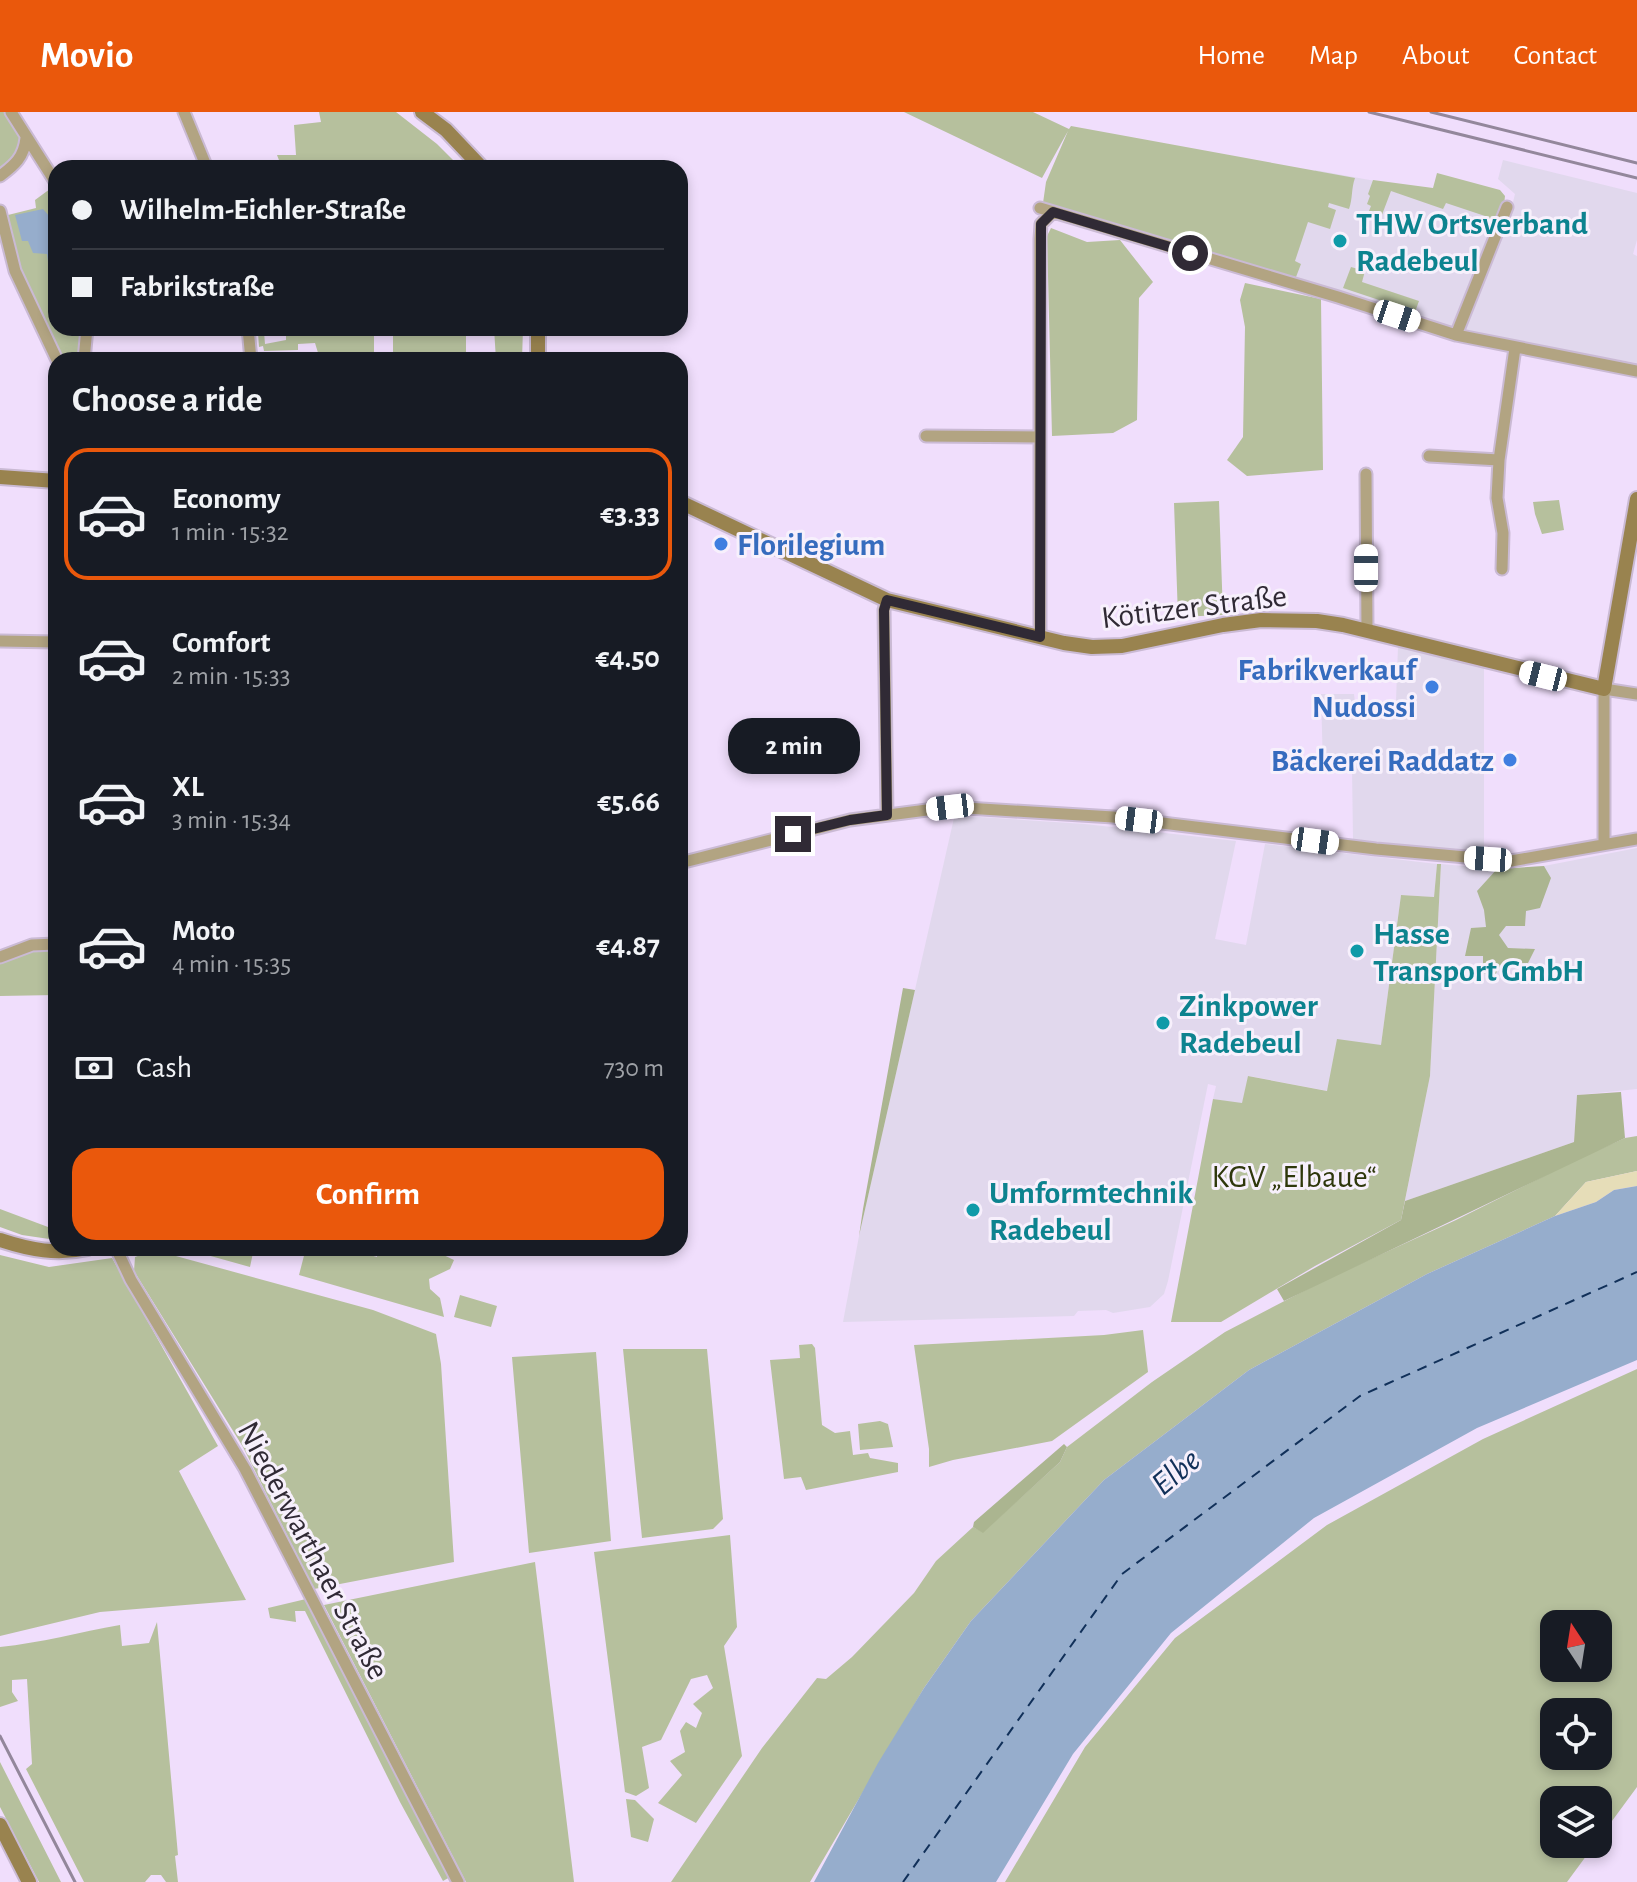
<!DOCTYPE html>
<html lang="en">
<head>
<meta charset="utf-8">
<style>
	:root { --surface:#171b24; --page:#20242c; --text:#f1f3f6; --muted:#9ea1a6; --line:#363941; --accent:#ea580c }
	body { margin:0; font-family:"Alegreya Sans",sans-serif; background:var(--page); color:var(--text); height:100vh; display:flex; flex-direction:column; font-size:30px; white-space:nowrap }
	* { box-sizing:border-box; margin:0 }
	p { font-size:26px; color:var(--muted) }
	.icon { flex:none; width:44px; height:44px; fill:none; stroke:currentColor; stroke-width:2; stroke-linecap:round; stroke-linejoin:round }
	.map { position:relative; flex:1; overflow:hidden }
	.details { position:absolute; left:48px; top:240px; width:640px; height:904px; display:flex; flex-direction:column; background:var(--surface); border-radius:24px; box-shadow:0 4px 12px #0003 }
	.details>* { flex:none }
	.top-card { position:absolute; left:48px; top:48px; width:640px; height:176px; border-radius:24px; box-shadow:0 4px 12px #0003; display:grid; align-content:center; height:176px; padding:0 24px; background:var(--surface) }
	.needle { width:52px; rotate:348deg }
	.buttons { position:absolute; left:1540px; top:1498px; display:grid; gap:16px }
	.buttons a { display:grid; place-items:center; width:72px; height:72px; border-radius:16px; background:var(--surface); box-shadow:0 4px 12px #0003; font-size:40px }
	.end { position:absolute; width:36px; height:36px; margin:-18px; border:10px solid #302a35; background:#fff; box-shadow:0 0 0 4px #fff }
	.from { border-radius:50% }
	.bubble { position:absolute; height:56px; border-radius:24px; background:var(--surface); box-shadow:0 4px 12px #0003; font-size:26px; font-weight:700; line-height:56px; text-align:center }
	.car { position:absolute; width:24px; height:48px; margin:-24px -12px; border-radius:10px; box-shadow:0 0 6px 2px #0007; background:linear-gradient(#fff 24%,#345 0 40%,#fff 0 76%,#345 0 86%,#fff 0) }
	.top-card b { display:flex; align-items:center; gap:28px; height:76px; font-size:30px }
	.top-card b+b { border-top:2px solid var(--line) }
	.top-card i { width:20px; height:20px; background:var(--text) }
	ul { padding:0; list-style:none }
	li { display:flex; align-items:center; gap:24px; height:132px; margin:0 16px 12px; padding:0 8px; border:4px solid transparent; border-radius:24px }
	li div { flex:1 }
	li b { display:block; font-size:30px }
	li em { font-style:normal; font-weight:700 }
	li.selected { border-color:var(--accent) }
	li>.icon { width:72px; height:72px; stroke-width:1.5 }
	h2 { padding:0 24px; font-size:36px; line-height:96px }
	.pay { display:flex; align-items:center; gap:20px; height:88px; padding:0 24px; font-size:30px }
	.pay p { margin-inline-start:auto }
	.action { display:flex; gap:16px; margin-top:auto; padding:16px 24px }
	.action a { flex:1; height:92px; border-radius:24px; background:var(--accent); color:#fff; font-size:32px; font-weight:700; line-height:92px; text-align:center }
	header { display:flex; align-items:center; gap:48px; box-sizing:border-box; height:112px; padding:0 40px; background:var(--accent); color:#fff }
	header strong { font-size:38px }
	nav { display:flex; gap:44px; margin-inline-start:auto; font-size:28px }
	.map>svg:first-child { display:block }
	.industrial { fill:#e1d8ed }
	.green { fill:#b6c09d; fill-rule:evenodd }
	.forest { fill:#abb590 }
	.sand { fill:#e6ddb8 }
	.water { fill:#96adcc }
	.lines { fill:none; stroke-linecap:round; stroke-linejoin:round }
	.ferry { stroke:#113059; stroke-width:2; stroke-dasharray:10 8; stroke-linecap:butt }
	.street-casing { stroke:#cabad4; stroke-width:15 }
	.secondary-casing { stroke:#cabad4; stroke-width:18 }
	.street { stroke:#b2a482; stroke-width:11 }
	.secondary { stroke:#99834f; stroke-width:14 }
	.rail { stroke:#93879b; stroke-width:3 }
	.route { stroke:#302a35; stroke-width:10 }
	.culture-dot { fill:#0f9aa8; stroke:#f7f0fc; stroke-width:3 }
	.shop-dot { fill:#3f7fe0; stroke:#f7f0fc; stroke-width:3 }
	.labels { text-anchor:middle; stroke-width:6; stroke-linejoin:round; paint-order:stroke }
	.culture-label { font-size:32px; font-weight:bold; fill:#0d838f; stroke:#f7f0fc; text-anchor:start }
	.shop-label { font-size:32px; font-weight:bold; fill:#366cbe; stroke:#f7f0fc; text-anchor:end }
	.street-label { font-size:32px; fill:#302a35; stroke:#f7f0fc }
	.park-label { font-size:32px; fill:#2e370b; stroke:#f7f0fc }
	.water-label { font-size:34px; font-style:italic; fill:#113059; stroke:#f7f0fc }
</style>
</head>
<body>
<header>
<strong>Movio</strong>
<nav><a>Home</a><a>Map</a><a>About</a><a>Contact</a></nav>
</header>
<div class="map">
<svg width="1637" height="1770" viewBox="0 0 1637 1770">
	<rect width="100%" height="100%" fill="#f0defc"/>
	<path class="industrial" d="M1503,48l134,33v47l-4,14 4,2v107l-165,-29 -193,-62 36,-102 197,36 3,-12 -17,-15z
		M1398,535l86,20v187l-131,-15 -1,-71h-29l-2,-74h33l1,8 41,-1z
		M980,705l105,7 151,17 -21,98 31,6 19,-101 172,20 -3,33 -33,-2 -20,150 -53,46 -79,-15 -7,28 -29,-5 3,-13 -8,-2 -40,197 -4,13 -14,13 -37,6 -7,-3 -28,1 -4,5 -231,6 16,-86 95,-418z
		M1637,736v241l-60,6 -3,47 -169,59 25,-125 11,-212 56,5 47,-3z"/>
	<path class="green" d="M0,0h4l18,28 -8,22 -14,6z
		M319,0h77l41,32 24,24h-179l-5,-13h19l-2,-30 27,-3z
		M904,0h129l36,17 2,-3 284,52c-4,11 -2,20 -6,31l-20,-6 -1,4 8,3 -6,19 -22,-7 -13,39 6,3 -5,13 -37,-8 -216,-66 3,-21 22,-51 -26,47z
		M1437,61l63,17 5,6 -1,9 -8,23 -13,-5 2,-7 -39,-13 -3,6 -52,-18 -11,29 -13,-4 4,-10 -4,-2 3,-8 -2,-2 5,-14 60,8z
		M50,77l6,9v130h27l-4,32h-16c-27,-45 -44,-94 -59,-144l32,-8 -1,-8z
		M1051,116l36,14 33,-2 33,42 -14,16 -2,122 -24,13 -61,3 -5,-200z
		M1351,155l14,4 -3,11 57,19 -4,11 -72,-24z
		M1245,171l76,16 2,171 -76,6 -20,-16 16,-23 2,-110 -5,-27z
		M281,216h93v32h-66v-3l11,-1 -4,-13 -17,1v6l-34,1 -1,-5 -4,1 -1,-14 6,-1 1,12 21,-4v-8z
		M393,216h73v32h-73z
		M494,216h29l-1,32h-26z
		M1559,388l5,30 -22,4 -7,-20 -2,-12z
		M1219,389l4,114 -45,2 -4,-114z
		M1437,752h4l-11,212 -29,144 -86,46 -94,56h-50l42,-223 29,4 6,-27 79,15 10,-52 44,6 20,-150 33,2z
		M29,837l27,1v45l-56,1v-35z
		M1637,1024v35l-51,11 -31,34 -128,58 -178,96 -145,110 -133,141 -47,67 -114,194h-139l91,-134 55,-70 9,1 26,-22 62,-64 22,-32 37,-34 10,5 77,-70 7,-15 85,-65 73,-50 100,-52 131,-60 120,-60 49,-22z
		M0,1097l56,21v10l-34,-5 -22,-8z
		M182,1136h72l-4,19z
		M306,1136h39l32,9 1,-9c28,0 51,-2 76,12l-4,9 -21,10 1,10 10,9 4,19 -145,-42z
		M154,1138l219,60 63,24 5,30 13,198 -140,27 -71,-142 -109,-176 1,-14z
		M0,1143l49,12 63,-9 106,188 -39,25 67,129 -146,12 -100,24z
		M460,1183l37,11 -6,21 -37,-10z
		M1143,1218l5,42 -96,69 -99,19 -24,7v-18l-15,-104 190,-10z
		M812,1232l3,4 7,77 13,8 15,-2 3,24 15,-2 2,5 28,5v9l-92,18 -5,-13 -17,2 -14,-119 30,-2 -1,-13z
		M623,1237h84l16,170 -10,10 -71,9z
		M596,1240l15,189 -82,12 -17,-196z
		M1637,1257v418l-39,53v-40h-44v44h41l-28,38h-562l80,-135 90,-109 152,-113 156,-86zM1598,1512v44h-44v-44zM1554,1600h44v44h-44z
		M880,1309l8,3 5,23 -33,3 -2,-26z
		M730,1423l7,92 -13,19 18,110 -46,67 -38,-20 24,-28 -12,-14 15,-9 -5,-21 6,-9 10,6 6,-15 -9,-9 20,-16 -6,-13 -16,4 -30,61 -19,7 7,41 -13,8 -11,-4 -31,-240z
		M535,1450l39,320h-108l-142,-277z
		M306,1487l144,278 -7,4 -43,-79 -95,-191h-10l1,11 -26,-4 -2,-10z
		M157,1510l21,233 -3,1 3,26h-12l-5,-7h-10l-6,7h-61l-58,-113 6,-5 -5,-85 -15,1v12l6,9 -18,6v-60c40,-4 80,-15 120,-22l2,21 27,-3z
		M0,1650l61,120h-22l-39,-75z
		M626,1687l9,1 19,19 -6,23 -17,-5z"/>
	<path class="forest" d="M1544,754l7,12 -11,30 -14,3 -1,15h-19l-7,9 9,13 27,1 -7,14 -27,1 -6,11 -12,-2v-17h-18l6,-28 15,-1 -2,-17 -7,-19 20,-22z
		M903,876l12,2 -56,246 4,-27z
		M1621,980l4,46 -341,163 -7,-12 124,-69 4,-19 169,-59 3,-47z
		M1064,1332l3,3 -7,15 -77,71 -10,-6 1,-5z"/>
	<path class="sand" d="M1637,1059v15l-23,4 -18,12 -41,14 31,-34z"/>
	<path class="water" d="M43,97l13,15v78l-3,-2 -6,-46 -14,-1 -5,-12h-6l-7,-26z
		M1637,1074v174l-160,68 -163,90 -143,115 -98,121 -77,128h-182l64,-119 46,-75 47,-67 133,-141 145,-110 178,-96 128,-58 41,-14 18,-12z"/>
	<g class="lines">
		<path class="ferry" d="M903,1770l219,-308 238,-178 277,-124"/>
		<defs>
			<path id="street" d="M11,0l45,71
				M184,0l23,56
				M0,64c15,-11 24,-19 26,-38
				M1040,96l298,89 118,38 181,36
				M0,99l15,60 42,89
				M248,216l3,32
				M1456,223l51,-128
				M84,248l3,-32
				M926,324l114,1
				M1429,344l70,4
				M1366,362l1,157
				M1502,457l1,-36 -6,-35 2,-38 16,-112
				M887,488l-3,10 3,205
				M1040,525v-398l1,-15 12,-12
				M0,529l56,1
				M1604,732v-155l33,5
				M680,751l170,-43 100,-13 163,10 263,32 135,12 126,-22
				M0,845l32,-12 24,-1
				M116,1136l15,32 114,189 213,413"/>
			<path id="secondary" d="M422,0l24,18 36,38
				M538,248v-32
				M0,365l56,4
				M680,390l207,98 177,43 28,4 30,-1 101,-21 38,-5 56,1 26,4 261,64 33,-190
				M0,1128c30,10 57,15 88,8
				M0,1713l29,57"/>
		</defs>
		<use href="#street" class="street-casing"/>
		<use href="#secondary" class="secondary-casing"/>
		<use href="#street" class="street"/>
		<use href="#secondary" class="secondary"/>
		<path class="rail" d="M1369,0l268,66
			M1431,0l206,51
			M0,1624l75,146"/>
	</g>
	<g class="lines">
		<path class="route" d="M793,722l57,-14 37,-5 -3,-205 3,-10 153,37 1,-413 12,-12 137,41"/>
	</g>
	<g class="culture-dot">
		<circle cx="1340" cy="129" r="8"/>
		<circle cx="1357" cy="839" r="8"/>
		<circle cx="1163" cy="911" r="8"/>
		<circle cx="973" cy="1098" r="8"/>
	</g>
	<g class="shop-dot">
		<circle cx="721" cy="432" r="8"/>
		<circle cx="1432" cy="575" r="8"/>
		<circle cx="1510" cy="648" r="8"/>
	</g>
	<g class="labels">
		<g class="culture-label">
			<text x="1356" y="122">THW Ortsverband<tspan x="1356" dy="37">Radebeul</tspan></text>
			<text x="1373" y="832">Hasse<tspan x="1373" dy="37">Transport GmbH</tspan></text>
			<text x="1179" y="904">Zinkpower<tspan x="1179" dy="37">Radebeul</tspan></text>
			<text x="989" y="1091">Umformtechnik<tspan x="989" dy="37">Radebeul</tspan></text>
		</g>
		<g class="shop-label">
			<text x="737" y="443" text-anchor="start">Florilegium</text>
			<text x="1416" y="568">Fabrikverkauf<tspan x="1416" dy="37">Nudossi</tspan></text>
			<text x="1494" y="659">Bäckerei Raddatz</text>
		</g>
		<g class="street-label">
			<text transform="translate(1194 494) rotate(-7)" y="11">Kötitzer Straße</text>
			<text transform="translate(314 1438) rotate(62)" y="11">Niederwarthaer Straße</text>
		</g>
		<g class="park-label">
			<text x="1294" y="1075">KGV „Elbaue“</text>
		</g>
		<g class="water-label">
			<text transform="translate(1175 1359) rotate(-40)" y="12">Elbe</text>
		</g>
	</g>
</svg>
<div class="buttons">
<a><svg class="needle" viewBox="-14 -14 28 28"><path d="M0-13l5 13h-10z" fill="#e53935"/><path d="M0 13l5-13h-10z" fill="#9ea1a6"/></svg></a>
<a><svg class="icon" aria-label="locate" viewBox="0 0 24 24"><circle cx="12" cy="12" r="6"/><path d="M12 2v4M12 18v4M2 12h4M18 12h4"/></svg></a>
<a><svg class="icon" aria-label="layers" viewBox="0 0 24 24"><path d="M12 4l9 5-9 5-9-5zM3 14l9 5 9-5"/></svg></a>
</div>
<i class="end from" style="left:1190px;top:141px"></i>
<i class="end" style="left:793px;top:722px"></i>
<div class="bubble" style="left:728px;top:606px;width:132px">2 min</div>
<i class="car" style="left:1397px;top:204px;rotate:108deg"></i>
<i class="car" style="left:1366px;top:456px;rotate:0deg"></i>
<i class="car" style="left:1543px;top:564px;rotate:284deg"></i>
<i class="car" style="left:950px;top:695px;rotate:263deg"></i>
<i class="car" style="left:1139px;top:708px;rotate:277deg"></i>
<i class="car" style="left:1315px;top:729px;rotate:98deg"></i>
<i class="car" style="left:1488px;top:747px;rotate:274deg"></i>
<div class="top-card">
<b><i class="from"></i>Wilhelm-Eichler-Straße</b>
<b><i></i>Fabrikstraße</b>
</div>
<section class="details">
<h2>Choose a ride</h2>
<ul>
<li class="selected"><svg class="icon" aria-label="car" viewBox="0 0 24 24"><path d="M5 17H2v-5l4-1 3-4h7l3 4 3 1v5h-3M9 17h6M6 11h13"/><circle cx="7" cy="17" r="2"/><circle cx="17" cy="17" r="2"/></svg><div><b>Economy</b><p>1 min · 15:32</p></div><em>€3.33</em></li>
<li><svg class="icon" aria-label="car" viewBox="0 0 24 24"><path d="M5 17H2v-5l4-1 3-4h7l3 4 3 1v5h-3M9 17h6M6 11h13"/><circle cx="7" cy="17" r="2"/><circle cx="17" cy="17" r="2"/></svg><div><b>Comfort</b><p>2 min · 15:33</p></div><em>€4.50</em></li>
<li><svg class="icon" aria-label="car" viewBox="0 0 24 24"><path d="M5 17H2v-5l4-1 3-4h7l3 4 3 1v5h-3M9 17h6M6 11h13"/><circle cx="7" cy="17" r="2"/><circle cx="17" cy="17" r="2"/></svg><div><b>XL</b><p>3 min · 15:34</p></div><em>€5.66</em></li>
<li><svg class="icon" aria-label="car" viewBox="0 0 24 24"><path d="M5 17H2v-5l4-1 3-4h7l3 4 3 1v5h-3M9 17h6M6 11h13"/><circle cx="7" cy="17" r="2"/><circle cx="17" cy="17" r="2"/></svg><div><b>Moto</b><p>4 min · 15:35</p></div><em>€4.87</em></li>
</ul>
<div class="pay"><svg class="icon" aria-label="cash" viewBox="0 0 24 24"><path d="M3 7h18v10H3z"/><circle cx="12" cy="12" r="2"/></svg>Cash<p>730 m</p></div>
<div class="action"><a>Confirm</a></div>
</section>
</div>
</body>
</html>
